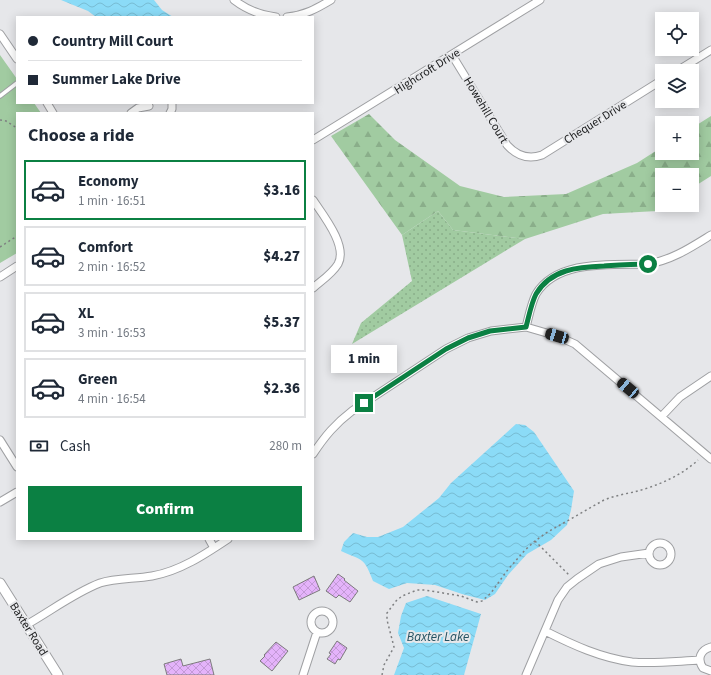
<!DOCTYPE html>
<html lang="en">
<head>
<meta charset="utf-8">
<style>
	:root { --surface:#fff; --page:#f6f6f7; --text:#1f2937; --muted:#747a83; --line:#e0e1e3; --accent:#0b8043 }
	body { margin:0; font-family:"Source Sans 3",sans-serif; background:var(--page); color:var(--text); height:100vh; display:flex; flex-direction:column; font-size:15px; white-space:nowrap }
	* { box-sizing:border-box; margin:0 }
	p { font-size:13px; color:var(--muted) }
	.icon { flex:none; width:22px; height:22px; fill:none; stroke:currentColor; stroke-width:2; stroke-linecap:round; stroke-linejoin:round }
	.map { position:relative; flex:1; overflow:hidden }
	.sheet { position:absolute; left:16px; top:112px; width:298px; height:428px; display:flex; flex-direction:column; background:var(--surface); border-radius:0px; box-shadow:0 2px 10px #0003 }
	.sheet>* { flex:none }
	.banner { position:absolute; left:16px; top:16px; width:298px; height:88px; border-radius:0px; box-shadow:0 2px 10px #0003; display:grid; align-content:center; height:88px; padding:0 12px; background:var(--surface) }
	.tools { position:absolute; left:655px; top:12px; display:grid; gap:8px }
	.tools a { display:grid; place-items:center; width:44px; height:44px; border-radius:0px; background:var(--surface); box-shadow:0 2px 10px #0003; font-size:20px }
	.end { position:absolute; width:18px; height:18px; margin:-9px; border:5px solid #0b8043; background:#fff; box-shadow:0 0 0 2px #fff }
	.from { border-radius:50% }
	.bubble { position:absolute; height:28px; border-radius:0px; background:var(--surface); box-shadow:0 2px 10px #0003; font-size:13px; font-weight:800; line-height:28px; text-align:center }
	.car { position:absolute; width:12px; height:24px; margin:-12px -6px; border-radius:5px; box-shadow:0 0 3px 1px #0007; background:linear-gradient(#222 24%,#8ab4d8 0 40%,#222 0 76%,#8ab4d8 0 86%,#222 0) }
	.banner b { display:flex; align-items:center; gap:14px; height:38px; font-size:15px }
	.banner b+b { border-top:1px solid var(--line) }
	.banner i { width:10px; height:10px; background:var(--text) }
	ul { padding:0; list-style:none }
	li { display:flex; align-items:center; gap:12px; height:60px; margin:0 8px 6px; padding:0 4px; border:2px solid var(--line); border-radius:0px }
	li div { flex:1 }
	li b { display:block; font-size:15px }
	li em { font-style:normal; font-weight:800 }
	li.selected { border-color:var(--accent) }
	li>.icon { width:36px; height:36px; stroke-width:1.5 }
	h2 { padding:0 12px; font-size:18px; line-height:48px }
	.pay { display:flex; align-items:center; gap:10px; height:44px; padding:0 12px; font-size:15px }
	.pay p { margin-inline-start:auto }
	.cta { display:flex; gap:8px; margin-top:auto; padding:8px 12px }
	.cta a { flex:1; height:46px; border-radius:0px; background:var(--accent); color:#fff; font-size:16px; font-weight:800; line-height:46px; text-align:center }
	.map>svg:first-child { display:block }
	.grass { fill:url(#grass-dots) }
	.forest { fill:url(#forest-firs) }
	.green { fill:#a1cba1 }
	.water { fill:url(#water-waves) }
	.building { fill:url(#building-cross-hatch); stroke:#7d7b7d }
	.lines { fill:none; stroke-linecap:round; stroke-linejoin:round }
	.lane-casing { stroke:#9fa0a3; stroke-width:5.5 }
	.street-casing { stroke:#9fa0a3; stroke-width:9 }
	.secondary-casing { stroke:#9fa0a3; stroke-width:11 }
	.path { stroke:#7f8082; stroke-width:1.5; stroke-dasharray:2 3; stroke-linecap:butt }
	.lane { stroke:#fff; stroke-width:3.5 }
	.street { stroke:#fff; stroke-width:7 }
	.secondary { stroke:#fff; stroke-width:9 }
	.route { stroke:#0b8043; stroke-width:5 }
	.labels { text-anchor:middle; stroke-width:4; stroke-linejoin:round; paint-order:stroke }
	.street-label { font-size:12px; fill:#191a1b; stroke:#e6e7ea }
	.water-label { font-size:13px; font-style:italic; fill:#245161; stroke:#e6e7ea }
</style>
</head>
<body>
<div class="map">
<svg width="711" height="675" viewBox="0 0 711 675">
	<defs>
		<pattern id="grass-dots" width="8" height="8" patternUnits="userSpaceOnUse"><rect width="8" height="8" fill="#a1cba1"/><path d="M2 2h.1M6 6h.1" fill="none" stroke="#8aae8a" stroke-width="1.8" stroke-linecap="round"/></pattern>
		<pattern id="forest-firs" width="22" height="20" patternUnits="userSpaceOnUse"><rect width="22" height="20" fill="#a1cba1"/><path d="M5 1l3.5 6h-7zM16 11l3.5 6h-7z" fill="#8aae8a"/></pattern>
		<pattern id="water-waves" width="16" height="10" patternUnits="userSpaceOnUse"><rect width="16" height="10" fill="#8bdbf7"/><path d="M0 5q4-4 8 0t8 0" fill="none" stroke="#77bbd3"/></pattern>
		<pattern id="building-cross-hatch" width="8" height="8" patternUnits="userSpaceOnUse"><rect width="8" height="8" fill="#e4b3fa"/><path d="M0 0l8 8M0 8l8-8" fill="none" stroke="#c399d6"/></pattern>
	</defs>
	<rect width="100%" height="100%" fill="#e6e7ea"/>
	<path class="grass" d="M438,211l15,19 72,9 -173,105 9,-21 51,-42 -10,-46z"/>
	<path class="forest" d="M369,114l26,26 65,46 44,11 62,-3 71,-31 25,-16v6h30v-25l19,-12v60l-19,12v-13h-30v30h4l-9,6 -54,3 -78,25 -72,-9 -15,-19 -36,24 -71,-99z"/>
	<path class="green" d="M0,55l17,24v24h17l7,10h-24v140l-17,10z"/>
	<path class="water" d="M61,0h93l8,10 11,7h-77l-8,-6z
		M516,424l9,1 9,7 40,59 -3,19 -4,15 -16,15 -24,14 -19,21 -13,19 -10,6 -23,-6 -27,-9 -28,-2 -18,6 -16,-8c-9,-24 -10,-20 -32,-30l3,-9 9,-9 14,4h11l25,-10 36,-29 12,-15z
		M427,596l54,18 -17,61h-70l10,-27 -6,-15 3,-17 5,-13z"/>
	<path class="building" d="M338,574l7,5 -1,1 14,11 -8,11 -11,-7 -3,3 -10,-7z
		M314,576l6,14 -21,10 -6,-13z
		M337,641l10,7 -7,12 -2,-1 -3,5 -8,-5 4,-5 -2,-1z
		M276,642l12,9 -16,20 -12,-10 5,-5 -1,-1z
		M181,659l2,7 27,-7 4,16h-47l-3,-11z"/>
	<g class="lines">
		<defs>
			<path id="lane" d="M0,96l17,-13"/>
			<path id="street" d="M234,0c13,10 25,15 42,17
				M287,17c18,-2 29,-8 44,-17
				M0,34l17,25
				M452,55l55,90c10,11 21,15 35,10l120,-75
				M677,71l34,-21
				M47,103l6,10
				M131,113l7,-5 11,-2
				M170,113l2,-4v-6
				M313,140l227,-140
				M313,200c10,15 35,46 25,64 -6,10 -17,17 -25,24
				M0,277l17,-11
				M526,327c3,-11 5,-23 10,-33 21,-35 76,-29 112,-30 24,-4 42,-16 63,-29
				M662,416l18,-19 31,-21
				M0,440l17,27
				M313,454c12,-18 22,-30 39,-43l94,-62 22,-11 23,-7 35,-4 31,9 18,8 136,115
				M0,502l17,-10
				M209,539l5,9
				M649 554a11 11 0 1 1 22 0a11 11 0 1 1-22 0Z
				M311 622a11 11 0 1 1 22 0a11 11 0 1 1-22 0Z
				M26,625c25,-14 48,-32 74,-42 16,-5 35,-4 52,-7 28,-5 52,-21 76,-37
				M545,631c28,14 56,27 87,31 22,2 46,-1 68,-2
				M711,647c-11,3 -14,12 -8,21l8,3
				M303,675l14,-43
				M526,675l32,-75 9,-13 10,-8 22,-15 22,-7 28,-4"/>
			<path id="secondary" d="M0,583l58,92"/>
		</defs>
		<use href="#lane" class="lane-casing"/>
		<use href="#street" class="street-casing"/>
		<use href="#secondary" class="secondary-casing"/>
		<path class="path" d="M0,120l6,1 11,7
			M0,247l17,-11
			M535,541l34,34
			M382,675l2,-10 10,-18 -7,-27v-7l9,-12 6,-5 15,-6h8l36,6 16,6 5,-1 9,-8 15,-21 19,-22 10,-9 11,-8 58,-33c10,-4 20,-6 30,-8 23,-6 47,-16 64,-32"/>
		<use href="#lane" class="lane"/>
		<use href="#street" class="street"/>
		<use href="#secondary" class="secondary"/>
	</g>
	<g class="lines">
		<path class="route" d="M364,403l82,-54 22,-11 22,-7 36,-4c3,-11 5,-23 10,-33 15,-25 42,-27 68,-28 15,-1 29,-2 44,-2"/>
	</g>
	<g class="labels">
		<g class="street-label">
			<text transform="translate(427 71) rotate(-32)" y="4">Highcroft Drive</text>
			<text transform="translate(486 110) rotate(59)" y="4">Howehill Court</text>
			<text transform="translate(595 122) rotate(-32)" y="4">Chequer Drive</text>
			<text transform="translate(29 629) rotate(58)" y="4">Baxter Road</text>
		</g>
		<g class="water-label">
			<text x="438" y="641">Baxter Lake</text>
		</g>
	</g>
</svg>
<div class="tools">
<a><svg class="icon" aria-label="locate" viewBox="0 0 24 24"><circle cx="12" cy="12" r="6"/><path d="M12 2v4M12 18v4M2 12h4M18 12h4"/></svg></a>
<a><svg class="icon" aria-label="layers" viewBox="0 0 24 24"><path d="M12 4l9 5-9 5-9-5zM3 14l9 5 9-5"/></svg></a>
<a>+</a>
<a>−</a>
</div>
<i class="end from" style="left:648px;top:264px"></i>
<i class="end" style="left:364px;top:403px"></i>
<div class="bubble" style="left:331px;top:345px;width:66px">1 min</div>
<i class="car" style="left:557px;top:336px;rotate:286deg"></i>
<i class="car" style="left:628px;top:388px;rotate:310deg"></i>
<div class="banner">
<b><i class="from"></i>Country Mill Court</b>
<b><i></i>Summer Lake Drive</b>
</div>
<section class="sheet">
<h2>Choose a ride</h2>
<ul>
<li class="selected"><svg class="icon" aria-label="car" viewBox="0 0 24 24"><path d="M5 17H2v-5l4-1 3-4h7l3 4 3 1v5h-3M9 17h6M6 11h13"/><circle cx="7" cy="17" r="2"/><circle cx="17" cy="17" r="2"/></svg><div><b>Economy</b><p>1 min · 16:51</p></div><em>$3.16</em></li>
<li><svg class="icon" aria-label="car" viewBox="0 0 24 24"><path d="M5 17H2v-5l4-1 3-4h7l3 4 3 1v5h-3M9 17h6M6 11h13"/><circle cx="7" cy="17" r="2"/><circle cx="17" cy="17" r="2"/></svg><div><b>Comfort</b><p>2 min · 16:52</p></div><em>$4.27</em></li>
<li><svg class="icon" aria-label="car" viewBox="0 0 24 24"><path d="M5 17H2v-5l4-1 3-4h7l3 4 3 1v5h-3M9 17h6M6 11h13"/><circle cx="7" cy="17" r="2"/><circle cx="17" cy="17" r="2"/></svg><div><b>XL</b><p>3 min · 16:53</p></div><em>$5.37</em></li>
<li><svg class="icon" aria-label="car" viewBox="0 0 24 24"><path d="M5 17H2v-5l4-1 3-4h7l3 4 3 1v5h-3M9 17h6M6 11h13"/><circle cx="7" cy="17" r="2"/><circle cx="17" cy="17" r="2"/></svg><div><b>Green</b><p>4 min · 16:54</p></div><em>$2.36</em></li>
</ul>
<div class="pay"><svg class="icon" aria-label="cash" viewBox="0 0 24 24"><path d="M3 7h18v10H3z"/><circle cx="12" cy="12" r="2"/></svg>Cash<p>280 m</p></div>
<div class="cta"><a>Confirm</a></div>
</section>
</div>
</body>
</html>
